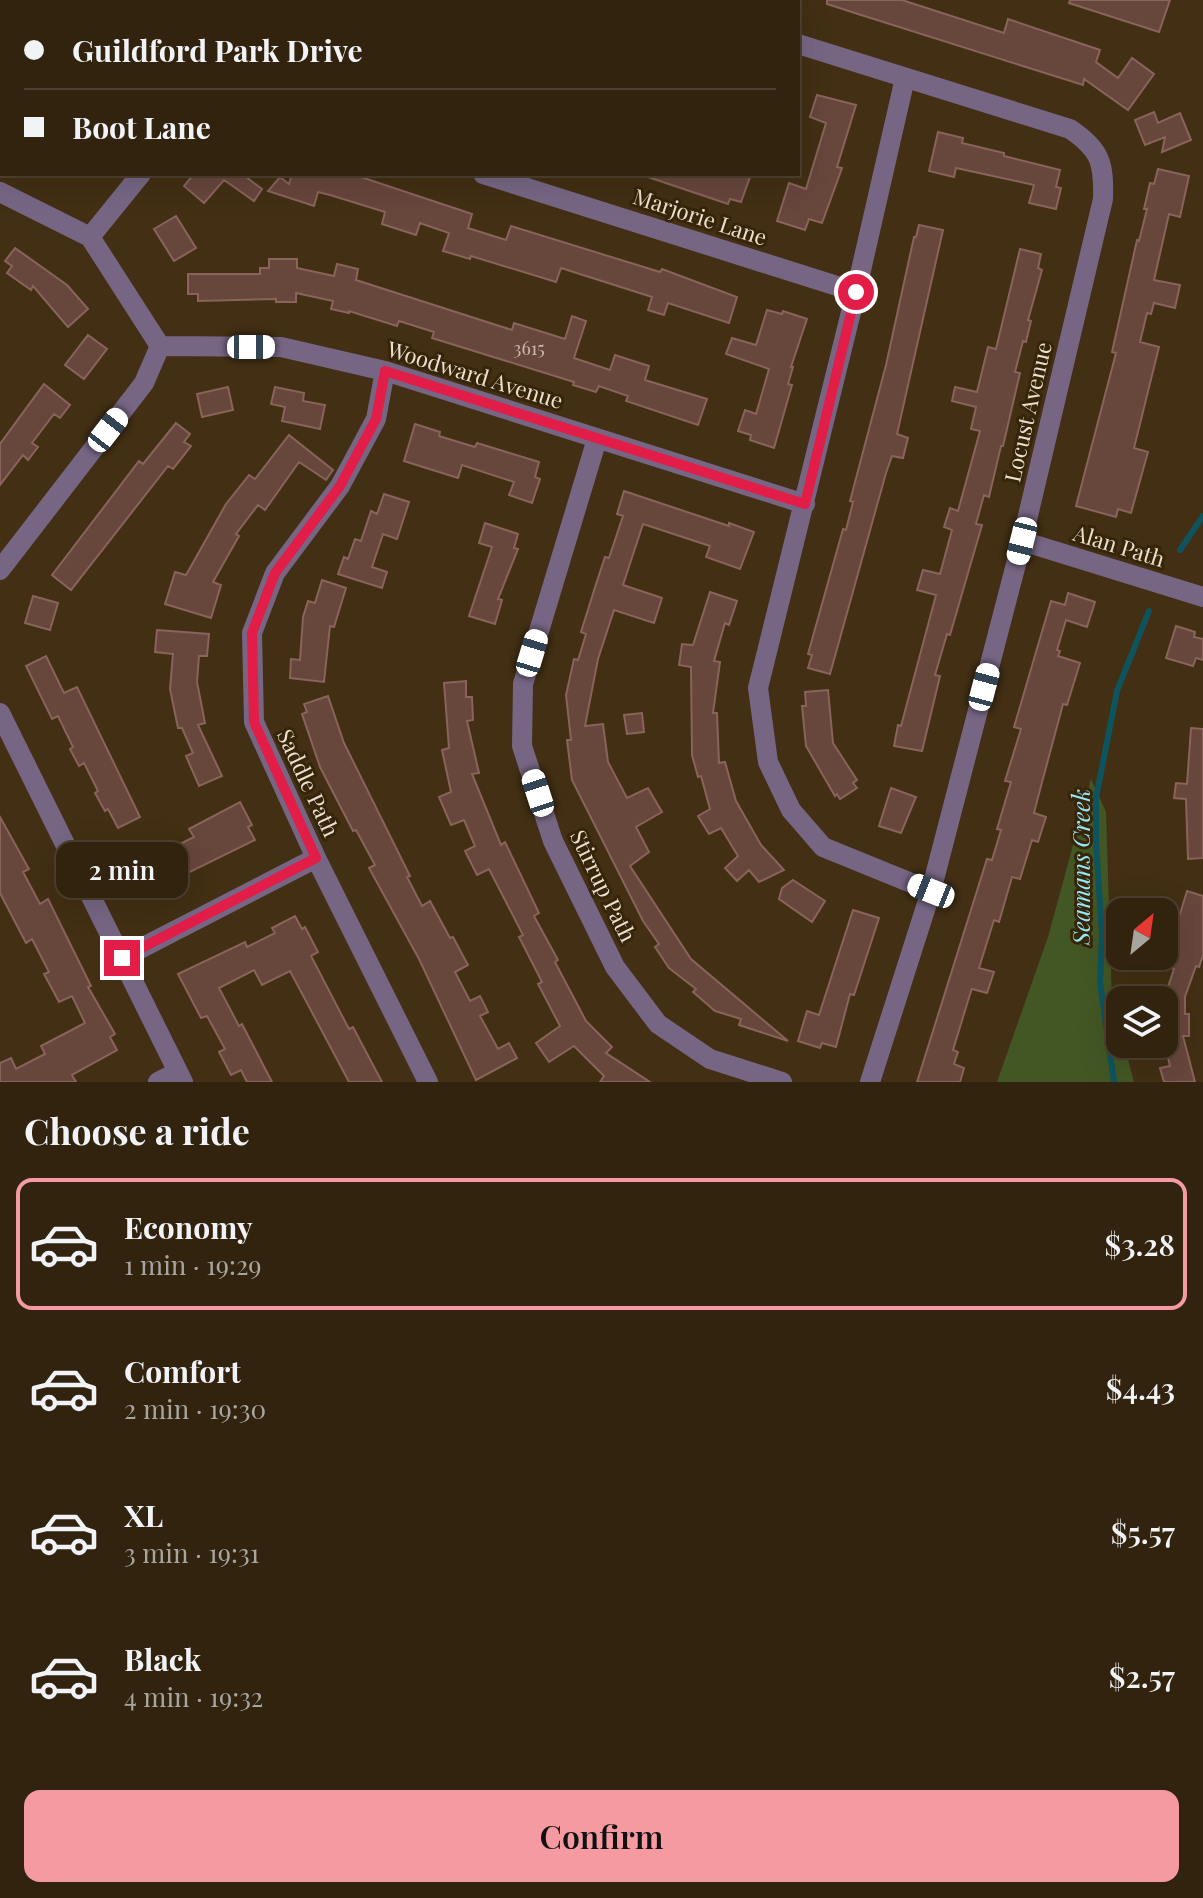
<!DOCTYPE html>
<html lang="en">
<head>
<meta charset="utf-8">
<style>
	:root { --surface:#32230f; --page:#3a2b18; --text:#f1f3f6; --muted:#a8a49e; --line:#4d402f; --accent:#f49aa0 }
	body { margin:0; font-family:"Playfair Display",serif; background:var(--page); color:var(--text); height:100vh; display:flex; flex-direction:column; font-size:30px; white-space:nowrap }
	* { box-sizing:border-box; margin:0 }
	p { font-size:26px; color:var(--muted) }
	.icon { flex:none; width:44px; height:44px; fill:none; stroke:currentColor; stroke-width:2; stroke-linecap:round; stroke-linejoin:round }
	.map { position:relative; height:1082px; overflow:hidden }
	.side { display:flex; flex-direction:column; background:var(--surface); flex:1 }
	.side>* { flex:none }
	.top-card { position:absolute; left:0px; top:0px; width:800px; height:176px; box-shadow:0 8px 32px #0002,0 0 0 2px var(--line); display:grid; align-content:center; height:176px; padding:0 24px; background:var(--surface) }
	.needle { width:52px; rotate:29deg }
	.buttons { position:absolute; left:1106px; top:898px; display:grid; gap:16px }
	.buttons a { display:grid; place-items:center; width:72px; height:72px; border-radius:16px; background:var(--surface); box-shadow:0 8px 32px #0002,0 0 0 2px var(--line); font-size:40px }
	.end { position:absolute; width:36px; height:36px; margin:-18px; border:10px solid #e11d48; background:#fff; box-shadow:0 0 0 4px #fff }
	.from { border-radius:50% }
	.bubble { position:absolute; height:56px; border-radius:16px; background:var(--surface); box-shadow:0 8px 32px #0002,0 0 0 2px var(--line); font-size:26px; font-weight:600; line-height:56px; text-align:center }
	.car { position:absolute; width:24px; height:48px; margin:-24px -12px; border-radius:10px; box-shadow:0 0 6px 2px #0007; background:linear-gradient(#fff 24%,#345 0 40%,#fff 0 76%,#345 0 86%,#fff 0) }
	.top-card b { display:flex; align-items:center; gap:28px; height:76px; font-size:30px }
	.top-card b+b { border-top:2px solid var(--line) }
	.top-card i { width:20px; height:20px; background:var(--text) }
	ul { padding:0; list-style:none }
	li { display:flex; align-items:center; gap:24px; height:132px; margin:0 16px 12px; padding:0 8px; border:4px solid transparent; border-radius:16px }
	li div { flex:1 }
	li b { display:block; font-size:30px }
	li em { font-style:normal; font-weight:600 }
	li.active { border-color:var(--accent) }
	li>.icon { width:72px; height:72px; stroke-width:1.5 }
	h2 { padding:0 24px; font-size:36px; line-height:96px }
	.action { display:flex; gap:16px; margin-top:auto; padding:16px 24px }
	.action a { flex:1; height:92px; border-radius:16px; background:var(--accent); color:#111; font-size:32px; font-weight:600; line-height:92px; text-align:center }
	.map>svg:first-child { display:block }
	.green { fill:#435724 }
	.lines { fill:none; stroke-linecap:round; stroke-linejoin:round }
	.stream { stroke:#0e545f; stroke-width:6 }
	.building { fill:#67463c; stroke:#88645a; stroke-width:2 }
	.minor { stroke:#766684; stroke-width:20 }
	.route { stroke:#e11d48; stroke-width:10 }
	.labels { text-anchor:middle; stroke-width:6; stroke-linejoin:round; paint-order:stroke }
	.number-label { font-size:18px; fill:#cab9ab }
	.street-label { font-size:22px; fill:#ebdfd0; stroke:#372509 }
	.water-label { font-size:24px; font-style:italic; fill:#95eaf9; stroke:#372509 }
</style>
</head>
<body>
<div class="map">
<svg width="1203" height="1082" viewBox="0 0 1203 1082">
	<rect width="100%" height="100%" fill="#422f14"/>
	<path class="green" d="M1091,779l15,33 6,190 8,28v14h4l10,38h-137l51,-145z"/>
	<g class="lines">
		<path class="stream" d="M1180,550l23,-34
			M1114,1082l-14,-100 2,-47 -6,-92v-45l21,-107 32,-80"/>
	</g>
	<path class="building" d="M827,0h75l102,33 4,-14 92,31 -4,12 22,16 14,-20 22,16 -26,36 -44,-31 -1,6 -225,-71 -31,-10z
		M1070,0h100l-11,32 -90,-29z
		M817,95l39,10 -19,62 5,1 -20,55 -13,-4 -4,11 -28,-9 12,-38 17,6 20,-66 -16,-6z
		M1154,112l4,11 22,-10 11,27 -29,12 3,-15 -20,8 -10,-25z
		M938,132l25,6 -1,5 42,10v3l56,14 -4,17 5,1 -5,21 -27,-6 5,-18 -78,-17 -2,9 -25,-6z
		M1158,169l31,7 -9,41 -11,-3 -15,66 26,5 -5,23 -21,-5 -3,11 -4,-1 -7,29 19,5 -25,101 14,4 -17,61 -13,-4 -2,8 -40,-11 40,-153 -4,-1 25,-112 2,1 8,-32h-3l6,-26 4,1z
		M194,174h48l20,15 -8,12 -30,-21 -20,23 -20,-17z
		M292,174h60l120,40 -4,14 38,12 5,-14 149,46 2,-3 75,28 -8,26 -61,-20 -4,12 -16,-5 4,-13 -91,-29 -5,14 -85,-26 -1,3 -27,-8 6,-18 -29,-10 -4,12 -34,-11 3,-12 -55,-17 -12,-3 -4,14 -46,-15 12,-14 9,7z
		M649,174h92l9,3 -9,25 -11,-3 -2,5 -80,-27z
		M176,216l20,32 -22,13 -20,-32z
		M919,225l24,5 -46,204 11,4 -5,20 -11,-2 -6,17 -56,201 -22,-6 4,-13 -4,-1 35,-125 3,1 7,-28 -3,-1 36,-136 28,-128h2z
		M15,248l52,37 21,24 -20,18 -35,-41 -2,4 -24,-17 5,-7 -7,-5z
		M1020,249l21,5 -3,14 4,2 -14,50 3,1 -5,21 -3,-1 -8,31 5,1 -17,73h-2l-12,51 -5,-2 -8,29 6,1 -7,24 -25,86 -3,-1 -12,41 5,1 -18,75 -28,-5 4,-21 3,1 35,-131 -19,-5 6,-20 17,4 12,-44 -8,-3 6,-19 8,3 22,-80 -9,-2 5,-22 -24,-6 3,-14 22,5 11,-45 8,2z
		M269,259h28v9l37,8 3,-12 21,5 -2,11 156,50 2,-7 51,16 7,-23 14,5 -12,37 36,12 5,-15 34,11 -4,14 62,19 -9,26 -72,-24 2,-5 -29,-10 -3,6 -23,-7 1,-3 -142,-44 2,-6 -35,-11 -2,5 -48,-15v2l-18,-4 2,-8 -37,-8v9h-20v-3l-78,2v-7h-10v-20h72v-6h9z
		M767,310l15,4 1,-3 24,8 -16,48h2l-5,17 4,1 -18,63 -24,-8 1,-5 -13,-4 7,-21 11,4 13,-45 -43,-15 6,-16 24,7z
		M88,335l19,14 -23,30 -19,-14z
		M44,384l26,21 -10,13 -6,-4 -22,29 6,4 -10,13 -5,-5 -23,30v-41z
		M228,387l5,23 -31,7 -5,-23z
		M275,387l29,6 -1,8 22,4 -5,24 -38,-8 3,-14 -14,-3z
		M176,423l14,11 -6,8 7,4 -18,23 -5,-3 -97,124 -19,-15 87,-114 4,3z
		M415,424l25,8 -1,4 36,11 2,-4 62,19 -4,15 5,2 -8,24 -23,-8 5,-13 -52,-17 -4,13 -54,-17z
		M289,435l44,35 -7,10 -27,-18 -34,48 -7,-5 -22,29 3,2 -26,46 8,3 -10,33 -46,-14 10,-32 11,3 40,-71 23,-29 6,4z
		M624,491l105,35v-3l25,9 -14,37 -34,-12 4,-11 -67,-22 -20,61 39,13 -8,25 -40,-13 -16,49 -13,67 18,-2 5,38 19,36 21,-10 14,24 -26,15 13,25 -19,14 61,93 97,82 -49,-16 2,-6 -26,-8 -22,-19 3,-3 -27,-21 -14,-21 4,-3 -16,-23 -71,-141 -5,-40h4l-5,-45 8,-36 4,1 8,-26 -5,-2 16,-51 8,-24 4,1 14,-42 -6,-2z
		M384,494l25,8 -12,37 -14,-5 -11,33 15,5 -5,16 -44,-14 6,-17 4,2 7,-20 6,2 10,-30 6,3z
		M485,523l33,11 -4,14 4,1 -20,50 4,1 -7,24 -26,-8 23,-69 -13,-4z
		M322,580l24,8 -12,39 -4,-1 -6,56 -34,-4 1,-19 9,1 3,-43 5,-16 7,2z
		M710,592l27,9 -8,24 -4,-2 -11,38 6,1 -7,51h4l2,50 6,-1 11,39 25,44 23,25 -25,12 -10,-12 -12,11 -12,-13 13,-12 -17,-28 -12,6 -11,-18 12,-7 -9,-33 -3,1 -6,-22 -1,-88 -12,-2 3,-21 11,1z
		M1068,593l27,9 -8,25 -21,-7 -9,30 3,1 -2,5 22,7 -13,42 -4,-1 -26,97 -3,12 12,4 -8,25 -6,-2 -12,39 -8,-2 -13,45 -5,-2 -15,48 15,4 -7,21 -15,-4 -1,2 -18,59 5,2 -4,12 10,4 -4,14h-43l70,-223 5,1 9,-30 -4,-1 14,-47 -6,-1 16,-52 -7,-2 37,-126 14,4z
		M33,596l25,7 -8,27 -25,-7z
		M1176,626l19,6 -1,5 9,2v21l-7,-2 -3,8 -27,-8z
		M157,630l52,4 -2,22h-8l-2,26 8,41 -7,2 24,51 -23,10 -13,-30 7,-3 -11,-25h-4l-8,-39 3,-35 -18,-2z
		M46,656l18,37 13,-6 63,130 -22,11 -10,-19 -3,2 -10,-18 3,-2 -14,-28 -5,3 -9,-17 3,-2 -15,-31 -6,3 -26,-53z
		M466,681v16h6l1,23 -6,1 12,52 -7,1 29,71 4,-3 34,71 -5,3 24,44 -3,2 31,59 26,26 -6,6 44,29h-50l4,-6 -30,-30 -25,16 -13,-19 24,-17 -22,-42 4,-2 -23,-45 4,-2 -34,-66 -12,6 -12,-24 10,-5 -11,-26 -13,5 -12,-28 12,-5 -9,-42 7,-2 -5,-65z
		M828,690l5,53 24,37 -4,3 4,5 -17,11 -3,-5 -2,2 -29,-50 -4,-40h4l-1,-14z
		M328,696l16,47 66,133 -3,1 15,29 8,-5 20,37 3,-1 15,28 -13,7 15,29 10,-5 8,16 -8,4 18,33 11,-6 8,15 -41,22 -57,-121 -50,-91 6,-3 -19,-35 -3,1 -33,-64 -18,-53 5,-2 -3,-8z
		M642,713l2,19 -17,2 -3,-19z
		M1191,728l12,1v129l-15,1 -2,-60 -12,-1 2,-15 11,1z
		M891,788l25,9 -15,36 -22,-7z
		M240,802l12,23 -4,2 7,13 -108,53 -8,-14 -6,4 -15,-29 23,-11 3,7 7,-4 5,10 38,-19 -5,-8z
		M0,817l29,52 -6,3 17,32 8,-5 43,87 -3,1 27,47 -5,3 7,13 -45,25 4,7h-76v-19l11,-5 5,11 29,-15 -4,-8 44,-23 -13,-27 -13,6 -15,-28 5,-2 -17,-33 -6,4 -26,-50z
		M793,880l32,21 -13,21 -33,-23 3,-11z
		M1187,891l16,5v59l-4,12 -3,-1 -11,31v17h4v22h-6l12,46h-31l-4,-14 10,-2 -6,-25 1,-45 9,-27 -10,-3z
		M853,910l26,8 -25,77 -4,-1 -14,53 -14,-4 -2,5 -22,-7 9,-30 12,4z
		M295,916l7,13 3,-2 13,25 -7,4 38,73 4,-2 29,55h-33l-59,-111 -28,14 -8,-15 -35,18 20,38 3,-2 30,58h-25l-6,-12 -10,5 -12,-23 6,-3 -18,-33 -6,2 -23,-44 67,-32 2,5 28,-14 -3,-5z"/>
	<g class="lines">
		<path class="minor" d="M659,0l6,2
			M280,2l2,-2
			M698,2l1,-2
			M798,44l272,85c31,21 34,34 33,70l-81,342 -91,350 -61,191
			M905,78l-49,214 -98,396 10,74 23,48 32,37 108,44
			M483,174l373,118
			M0,192l90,45 70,109 121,1 104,24 420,133
			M90,237l51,-63
			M385,371l-9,48 -36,67 -65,87 -23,60 2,89 62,136 112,224
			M597,439l-74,245 -1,62 31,95 62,126 43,57 52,35 72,23
			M1022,541l181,56
			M0,570l144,-187 16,-37
			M0,713l183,369
			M122,958l194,-100
			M158,1082l20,-10"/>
	</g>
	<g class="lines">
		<path class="route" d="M122,958l194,-100 -62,-136 -2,-89 23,-60 65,-87 36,-67 9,-48 420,133 51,-212"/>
	</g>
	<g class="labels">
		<g class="number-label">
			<text x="529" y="355">3615</text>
		</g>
		<g class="street-label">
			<text transform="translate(700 217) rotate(18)" y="8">Marjorie Lane</text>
			<text transform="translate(475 375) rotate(17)" y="8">Woodward Avenue</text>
			<text transform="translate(1028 412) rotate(-77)" y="8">Locust Avenue</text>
			<text transform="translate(1119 546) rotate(17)" y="8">Alan Path</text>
			<text transform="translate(308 783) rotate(65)" y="8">Saddle Path</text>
			<text transform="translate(603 886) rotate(64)" y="8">Stirrup Path</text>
		</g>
		<g class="water-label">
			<text transform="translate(1082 867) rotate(-90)" y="8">Seamans Creek</text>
		</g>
	</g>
</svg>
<div class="buttons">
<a><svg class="needle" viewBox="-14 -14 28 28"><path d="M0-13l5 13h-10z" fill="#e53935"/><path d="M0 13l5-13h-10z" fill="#a8a49e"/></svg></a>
<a><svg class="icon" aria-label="layers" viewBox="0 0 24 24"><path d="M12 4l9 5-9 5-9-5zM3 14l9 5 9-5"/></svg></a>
</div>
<i class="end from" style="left:856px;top:292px"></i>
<i class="end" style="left:122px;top:958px"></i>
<div class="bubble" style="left:56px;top:842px;width:132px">2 min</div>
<i class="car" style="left:251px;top:347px;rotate:90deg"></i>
<i class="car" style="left:108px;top:430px;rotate:38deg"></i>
<i class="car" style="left:1022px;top:541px;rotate:194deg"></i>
<i class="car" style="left:532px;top:653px;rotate:17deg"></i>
<i class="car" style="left:984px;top:687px;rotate:15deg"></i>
<i class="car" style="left:538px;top:793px;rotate:342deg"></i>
<i class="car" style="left:931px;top:891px;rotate:292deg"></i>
<div class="top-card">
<b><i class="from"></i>Guildford Park Drive</b>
<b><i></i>Boot Lane</b>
</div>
</div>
<section class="side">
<h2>Choose a ride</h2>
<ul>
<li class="active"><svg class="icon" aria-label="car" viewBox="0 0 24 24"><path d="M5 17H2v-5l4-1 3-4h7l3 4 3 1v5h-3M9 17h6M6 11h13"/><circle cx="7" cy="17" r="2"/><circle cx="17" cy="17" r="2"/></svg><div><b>Economy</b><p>1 min · 19:29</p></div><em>$3.28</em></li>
<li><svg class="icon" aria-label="car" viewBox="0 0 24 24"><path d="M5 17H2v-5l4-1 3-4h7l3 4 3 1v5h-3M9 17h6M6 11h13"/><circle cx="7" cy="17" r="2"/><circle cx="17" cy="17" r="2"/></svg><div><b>Comfort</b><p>2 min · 19:30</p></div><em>$4.43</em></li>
<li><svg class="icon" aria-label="car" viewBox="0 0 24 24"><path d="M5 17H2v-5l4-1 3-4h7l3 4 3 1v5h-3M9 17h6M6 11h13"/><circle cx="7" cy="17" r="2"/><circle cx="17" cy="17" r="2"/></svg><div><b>XL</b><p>3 min · 19:31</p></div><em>$5.57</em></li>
<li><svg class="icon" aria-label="car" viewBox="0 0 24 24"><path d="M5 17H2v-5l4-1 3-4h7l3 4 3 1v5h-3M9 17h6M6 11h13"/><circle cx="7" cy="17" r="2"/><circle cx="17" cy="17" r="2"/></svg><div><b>Black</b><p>4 min · 19:32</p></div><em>$2.57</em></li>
</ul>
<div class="action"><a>Confirm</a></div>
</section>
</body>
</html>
